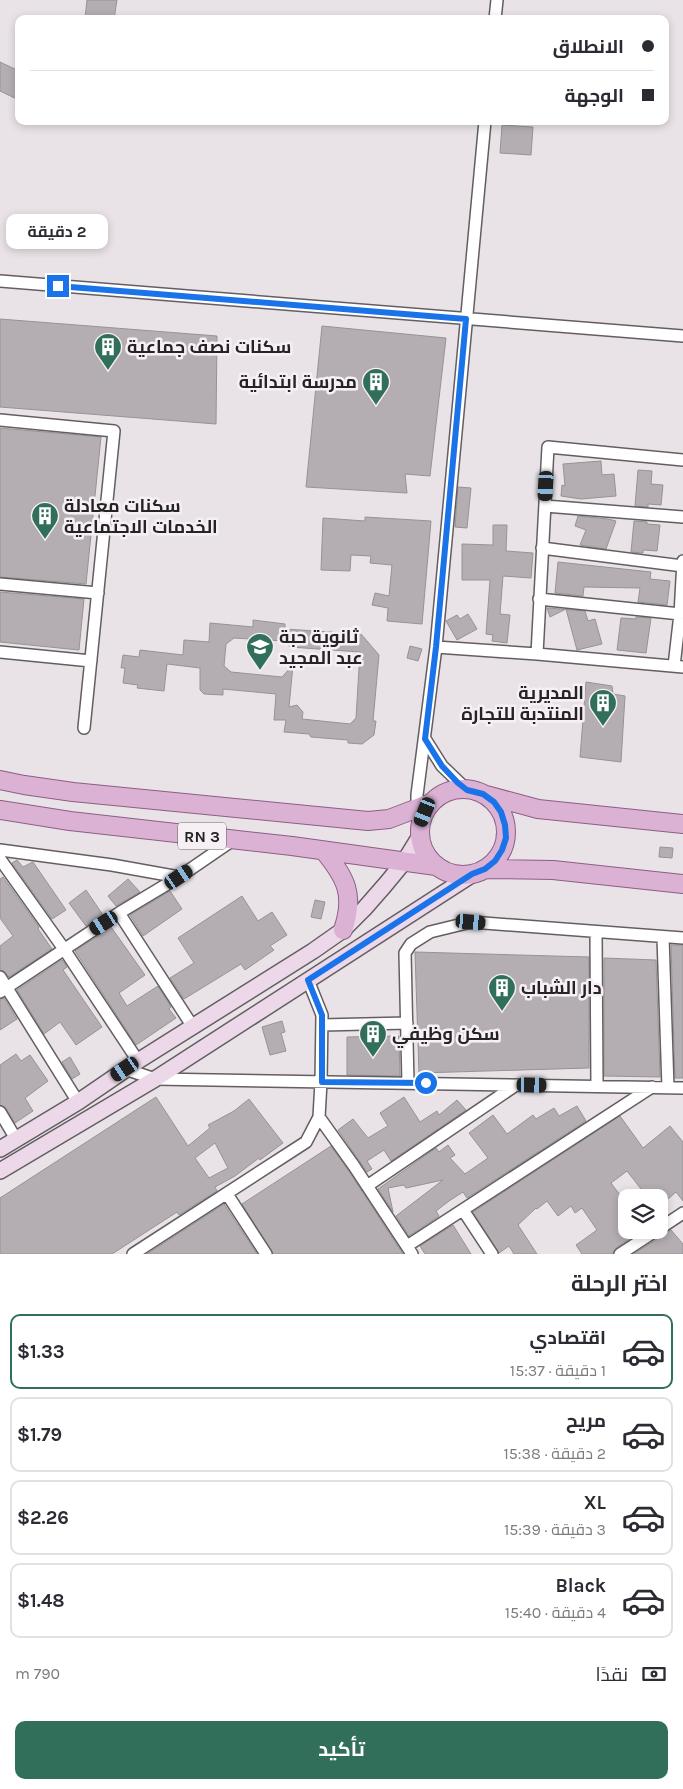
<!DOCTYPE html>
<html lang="ar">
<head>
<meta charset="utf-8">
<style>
	:root { --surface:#fff; --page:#f2f2f3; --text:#2b2b33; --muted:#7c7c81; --line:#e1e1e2; --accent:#326f5a }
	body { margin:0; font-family:Karla,Cairo,sans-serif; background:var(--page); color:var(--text); direction:rtl; height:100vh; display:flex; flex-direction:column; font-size:19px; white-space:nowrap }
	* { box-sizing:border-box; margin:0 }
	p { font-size:16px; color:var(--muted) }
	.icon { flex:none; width:28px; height:28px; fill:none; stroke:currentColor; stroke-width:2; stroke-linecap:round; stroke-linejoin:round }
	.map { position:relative; height:1254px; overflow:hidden; direction:ltr }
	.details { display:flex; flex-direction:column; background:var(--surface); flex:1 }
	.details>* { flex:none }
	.banner { position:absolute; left:15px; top:15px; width:654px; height:110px; border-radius:10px; box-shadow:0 2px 8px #0003; direction:rtl; display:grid; align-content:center; height:110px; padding:0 15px; background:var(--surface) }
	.buttons { position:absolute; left:618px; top:1189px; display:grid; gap:10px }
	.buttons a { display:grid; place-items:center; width:50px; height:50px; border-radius:10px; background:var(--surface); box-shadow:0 2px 8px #0003; font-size:25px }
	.end { position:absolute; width:22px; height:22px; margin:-11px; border:6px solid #1a73e8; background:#fff; box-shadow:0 0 0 2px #fff }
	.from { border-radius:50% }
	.bubble { position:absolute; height:35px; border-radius:10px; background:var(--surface); box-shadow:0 2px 8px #0003; font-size:16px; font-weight:700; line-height:35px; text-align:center; direction:rtl }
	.car { position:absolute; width:15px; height:30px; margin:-15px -8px; border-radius:6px; box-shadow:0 0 4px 1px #0007; background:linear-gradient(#222 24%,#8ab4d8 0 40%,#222 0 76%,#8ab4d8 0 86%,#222 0) }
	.banner b { display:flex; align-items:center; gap:18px; height:48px; font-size:19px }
	.banner b+b { border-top:1px solid var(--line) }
	.banner i { width:12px; height:12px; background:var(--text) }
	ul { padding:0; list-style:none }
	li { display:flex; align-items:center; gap:15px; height:75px; margin:0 10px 8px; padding:0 5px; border:2px solid var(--line); border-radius:10px }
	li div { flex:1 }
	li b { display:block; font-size:19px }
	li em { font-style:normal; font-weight:700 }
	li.current { border-color:var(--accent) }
	li>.icon { width:45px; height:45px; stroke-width:1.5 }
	h2 { padding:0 15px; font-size:22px; line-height:60px }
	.pay { display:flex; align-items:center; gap:12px; height:55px; padding:0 15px; font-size:19px }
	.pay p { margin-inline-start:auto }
	.primary-button { display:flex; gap:10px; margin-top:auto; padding:10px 15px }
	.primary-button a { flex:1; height:58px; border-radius:10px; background:var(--accent); color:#fff; font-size:20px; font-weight:700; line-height:58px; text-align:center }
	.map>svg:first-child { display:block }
	.building { fill:#b4aeb3; stroke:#979296; fill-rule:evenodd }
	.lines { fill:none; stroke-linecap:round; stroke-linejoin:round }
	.street-casing { stroke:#635e62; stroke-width:14 }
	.secondary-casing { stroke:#635e62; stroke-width:18 }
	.primary-casing { stroke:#8c5e84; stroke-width:20 }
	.street { stroke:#fff; stroke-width:11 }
	.secondary { stroke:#edd8e9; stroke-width:15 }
	.primary { stroke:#dbb1d4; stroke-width:18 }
	.route { stroke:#1a73e8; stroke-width:6 }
	.labels { text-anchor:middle; stroke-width:5; stroke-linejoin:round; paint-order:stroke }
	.shield { fill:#f6f0f5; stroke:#646063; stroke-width:1 }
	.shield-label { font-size:16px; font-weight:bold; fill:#252324 }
	.poi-label { font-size:18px; font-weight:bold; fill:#252324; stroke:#f6f0f5; text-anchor:start }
</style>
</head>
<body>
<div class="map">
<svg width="683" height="1254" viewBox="0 0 683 1254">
	<rect width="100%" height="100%" fill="#e9e3e8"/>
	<path class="building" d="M87,0h30l-3,19 -29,-1z
		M0,62l19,9v29l-19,-9z
		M502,125l31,2 -2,28 -31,-2z
		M0,319l217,17 -1,88 -216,-17z
		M322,326l124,12 -16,138 -25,-2 2,19 -101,-6z
		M0,428l101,9 -15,147 -86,-7z
		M601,461l1,14 12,-1 2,22 -35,3 -20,-3 1,-11 3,1 -2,-22z
		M638,470l14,1 -1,13 12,1 -2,20 -13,-1v3l-13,-1z
		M458,487l13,1 -4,40 -12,-1z
		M578,516l30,3 8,2 -10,28 -26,-4 6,-15 -11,-4z
		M365,517l66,4 -9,103 -35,-3 1,-13 -16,-3 3,-12 14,3 3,-31 -22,-2 1,-7 -20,-1 -1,16 -29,-1 2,-52 42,3z
		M634,521l13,1v2l13,1 -3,26 -14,-1v3l-12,-1z
		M493,525h14l-1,26 27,2 -2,25 -28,-2 -3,38 10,1 -3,28 -15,-2 1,-6 -7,-1 4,-54h-28v-36l31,1z
		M558,562l93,10 -1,7 20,2 -3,24 -29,-3 2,-14 -56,-1 -1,9 -28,-3z
		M0,592l84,7 -5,51 -79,-8z
		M547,608h1l37,3 3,10 7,-2 7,25 -25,6 -11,-41 -16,8z
		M468,614l9,15 -20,11 -11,-19 11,-6 3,4z
		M636,617l15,1 -5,35 -29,-3 4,-32 15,1z
		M253,620l32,4v5l76,5 18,21 -6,66h3l-2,14 -12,9 -14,-1v-3l-37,-3 -2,-3 -25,-2 2,-12h-12l2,-26 -53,-5v6l-19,-1 -4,-4v-22l-33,-4 -3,27 -27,-3 1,-3 -15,-2 2,-15h-4l2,-13 16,2 1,-7 43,5 1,-15 25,2 1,-19 43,4zM234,638l50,3 6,6 70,5 -4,66 -6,6 -48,-5 1,-7 -6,-7 -8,2 4,-42 -11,12 -51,-5 -7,-6 2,-22z
		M410,646l12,3 -4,12 -11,-3z
		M586,682l26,4 1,8 12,2 -4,66 -41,-5z
		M660,847l13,1 -1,10 -13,-1z
		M17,860l6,7 10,-5 33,48 -14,9 -40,-56z
		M3,877l36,50 -1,2 14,20 -43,28 -5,-6 -4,-1v-24l13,-10 -13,-18v-39z
		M128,879l12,13 -24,14 -8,-10z
		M86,890l17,25 -17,11 -17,-23z
		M170,891l12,18 -39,27 -13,-21z
		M242,896l16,25 14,-9 15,23 -17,11 4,4 -29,20 -4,-6 -57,35 -14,-21 24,-15 -16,-25z
		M315,900l10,2 -4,17 -10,-2z
		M111,927l34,48 -26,18 8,13 31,-20 13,21 -2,2 7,9 -40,27 -61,-94z
		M671,945h12v133h-8z
		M415,952l174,5v111l-170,5z
		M604,958l52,2 4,117 -56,-1z
		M62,960l5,7 -4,3 39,57 -26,18 -16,-23 -16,12 -27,-44z
		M4,998l13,21 -17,11v-31z
		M282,1021l3,11 -4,1 5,18 -16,4 -8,-28z
		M399,1036l1,40 -53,-1v-38z
		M16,1054l5,7 9,-6 18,26 -23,17 8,13 -18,12 -9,-15 -6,-3v-40z
		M70,1057l10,17 -8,5 -10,-17z
		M156,1097l32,49 22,-18 -2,-3 26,-14 15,-12 34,44 -23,17 -1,-2 -24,18 -20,11 2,4 -38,24 -2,-3 -65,42h-112v-56zM215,1143l13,25 -19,10 -14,-20z
		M404,1097l16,25 17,-11 2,4 18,-15 9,10 -75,51 -7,-11 -17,11 5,8 -5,3 -29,-42 15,-11 15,19 20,-12 -8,-13z
		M577,1106l9,15 -119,77 -4,-6 -14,9 -13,10 3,5 -30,20 -13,-20 47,-36 -37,8 -2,-3 -16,3 5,24 -15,-23 58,-41 3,4 9,-7 7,10 -5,3 15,16 23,-16 -19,-25 24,-18 14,19 26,-19 3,4 18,-11 5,8z
		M620,1116l23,32 27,-22 13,16v59l-7,-9 -17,15v-9h-11l-21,-27 -16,12 15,20v27h17l-27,18 -3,6h-31l-6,-9 21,-15 -15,-22 -7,5 -4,-7 -13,10 -11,-15 -10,8 -1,-1 -18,17 19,29h-23l-5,-8 -10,7 -26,-41z
		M331,1146l17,24 55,84h-130l-31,-50z
		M224,1204l33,50h-110z
		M453,1225l18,29h-46l-5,-8z
		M671,1230l12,14v10h-49z"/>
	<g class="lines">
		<defs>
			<path id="street" d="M495,19l2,-19
				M0,281l683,55
				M0,420l114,11 -30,297
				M545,506l138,11
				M542,548l141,18
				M0,584l98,9
				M539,599l141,15
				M436,647l101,7 146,13
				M0,652l91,9
				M537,654l11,-207 135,13
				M674,666l6,-52 3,-53
				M425,739l17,27 25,24
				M420,832l-3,-23v-14l19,-148 49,-526
				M0,850l112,15 67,12 54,-37
				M0,859l64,90 74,112
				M119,913l74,114
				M596,932l1,154
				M663,937l5,151
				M0,977l78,125
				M0,992l119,-79 60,-36
				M322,1025l85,-2
				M125,1069l30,10 528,9
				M408,1083l-3,-130 6,-9 19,-12 41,-10 212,16
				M0,1112l16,27
				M319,1117l35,49 58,88
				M367,1186l149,-101
				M227,1194l39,60
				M463,1210l29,44
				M659,1229l24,-16
				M407,1246l245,-159
				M133,1254l173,-112 13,-25 2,-35 1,-67 -14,-35
				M620,1254l37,-24"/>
			<path id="secondary" d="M0,1149l78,-47 60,-41 175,-110 30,-21 21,-21 21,-24 19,-23 16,-26
				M0,1171l155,-92 318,-205"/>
			<path id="primary" d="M0,780l24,5 49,7 295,29 21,-2 42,-16
				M420 832a43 43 0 1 1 86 0a43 43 0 1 1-86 0Z
				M486,795l52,14 145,15
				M0,810l70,11 222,25 144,20
				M324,851c22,27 31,44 19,79
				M485,869l68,1 130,14"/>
		</defs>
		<use href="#street" class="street-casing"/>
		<use href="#secondary" class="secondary-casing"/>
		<use href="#primary" class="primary-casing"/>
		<use href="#street" class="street"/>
		<use href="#secondary" class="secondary"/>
		<use href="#primary" class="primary"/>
	</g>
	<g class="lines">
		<path class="route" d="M58,286l408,33 -30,328 -11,92 17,27 16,17 9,7 16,4 11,8 7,10 4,13 1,13 -4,12 -7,11 -10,8 -13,5 -164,106 14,35v67l104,1"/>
	</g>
	<defs>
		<symbol id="building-pin" viewBox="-11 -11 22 30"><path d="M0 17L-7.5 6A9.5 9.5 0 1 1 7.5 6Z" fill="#326f5a" stroke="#f6f0f5"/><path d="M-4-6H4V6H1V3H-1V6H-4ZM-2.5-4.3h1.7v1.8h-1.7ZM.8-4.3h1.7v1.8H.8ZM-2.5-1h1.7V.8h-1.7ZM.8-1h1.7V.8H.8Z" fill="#fff"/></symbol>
		<symbol id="school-pin" viewBox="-11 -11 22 30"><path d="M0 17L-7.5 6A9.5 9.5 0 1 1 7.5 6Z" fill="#326f5a" stroke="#f6f0f5"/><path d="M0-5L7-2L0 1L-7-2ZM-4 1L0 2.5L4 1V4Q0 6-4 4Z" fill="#fff"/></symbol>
	</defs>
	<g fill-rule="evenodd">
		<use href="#building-pin" x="92" y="331" width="32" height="43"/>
		<use href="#building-pin" x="360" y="366" width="32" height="43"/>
		<use href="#building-pin" x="29" y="500" width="32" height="43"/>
		<use href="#school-pin" x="244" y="631" width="32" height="43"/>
		<use href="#building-pin" x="587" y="687" width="32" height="43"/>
		<use href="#building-pin" x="486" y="972" width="32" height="43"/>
		<use href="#building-pin" x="357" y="1018" width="32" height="43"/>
	</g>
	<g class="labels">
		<rect class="shield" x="178" y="822.5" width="48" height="27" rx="4"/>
		<g class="shield-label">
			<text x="202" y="842">RN 3</text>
		</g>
		<g class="poi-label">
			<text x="127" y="353">سكنات نصف جماعية</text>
			<text x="357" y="388" text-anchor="end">مدرسة ابتدائية</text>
			<text x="64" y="512">سكنات معادلة<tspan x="64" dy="21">الخدمات الاجتماعية</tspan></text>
			<text x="279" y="643">ثانوية حبة<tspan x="279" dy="21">عبد المجيد</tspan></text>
			<text x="584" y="699" text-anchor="end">المديرية<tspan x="584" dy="21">المنتدبة للتجارة</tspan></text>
			<text x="521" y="994">دار الشباب</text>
			<text x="392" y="1040">سكن وظيفي</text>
		</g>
	</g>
</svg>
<div class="buttons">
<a><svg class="icon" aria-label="layers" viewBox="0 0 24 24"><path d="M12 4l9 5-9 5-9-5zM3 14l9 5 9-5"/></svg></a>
</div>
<i class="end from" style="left:426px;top:1083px"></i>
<i class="end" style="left:58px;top:286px"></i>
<div class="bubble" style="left:6px;top:214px;width:102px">2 دقيقة</div>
<i class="car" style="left:546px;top:486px;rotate:183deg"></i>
<i class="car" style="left:425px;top:812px;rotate:202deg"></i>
<i class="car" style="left:179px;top:877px;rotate:56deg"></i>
<i class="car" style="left:471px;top:922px;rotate:95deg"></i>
<i class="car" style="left:104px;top:923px;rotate:237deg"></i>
<i class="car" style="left:125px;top:1069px;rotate:236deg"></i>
<i class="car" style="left:532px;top:1085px;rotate:91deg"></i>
<div class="banner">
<b><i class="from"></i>الانطلاق</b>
<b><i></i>الوجهة</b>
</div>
</div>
<section class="details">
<h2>اختر الرحلة</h2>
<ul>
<li class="current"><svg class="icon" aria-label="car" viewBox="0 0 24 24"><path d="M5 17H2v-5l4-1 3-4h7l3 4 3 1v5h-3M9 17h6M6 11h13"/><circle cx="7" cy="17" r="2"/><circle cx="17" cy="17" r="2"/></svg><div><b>اقتصادي</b><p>1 دقيقة · 15:37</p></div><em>$1.33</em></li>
<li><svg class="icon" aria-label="car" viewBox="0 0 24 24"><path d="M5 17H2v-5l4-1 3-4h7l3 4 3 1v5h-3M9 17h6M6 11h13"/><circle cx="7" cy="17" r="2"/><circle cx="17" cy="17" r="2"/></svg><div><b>مريح</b><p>2 دقيقة · 15:38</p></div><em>$1.79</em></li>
<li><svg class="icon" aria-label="car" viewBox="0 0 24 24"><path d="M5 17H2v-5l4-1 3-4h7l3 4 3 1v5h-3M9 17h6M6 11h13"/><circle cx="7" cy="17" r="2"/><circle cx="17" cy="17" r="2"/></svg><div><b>XL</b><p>3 دقيقة · 15:39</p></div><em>$2.26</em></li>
<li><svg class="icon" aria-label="car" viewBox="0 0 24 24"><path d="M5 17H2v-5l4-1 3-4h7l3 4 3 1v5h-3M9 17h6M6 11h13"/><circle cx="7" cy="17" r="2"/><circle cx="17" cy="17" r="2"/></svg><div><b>Black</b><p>4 دقيقة · 15:40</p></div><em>$1.48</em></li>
</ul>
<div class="pay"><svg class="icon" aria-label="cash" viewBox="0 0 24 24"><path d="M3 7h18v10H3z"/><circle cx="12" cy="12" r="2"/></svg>نقدًا<p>790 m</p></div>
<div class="primary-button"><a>تأكيد</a></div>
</section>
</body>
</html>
